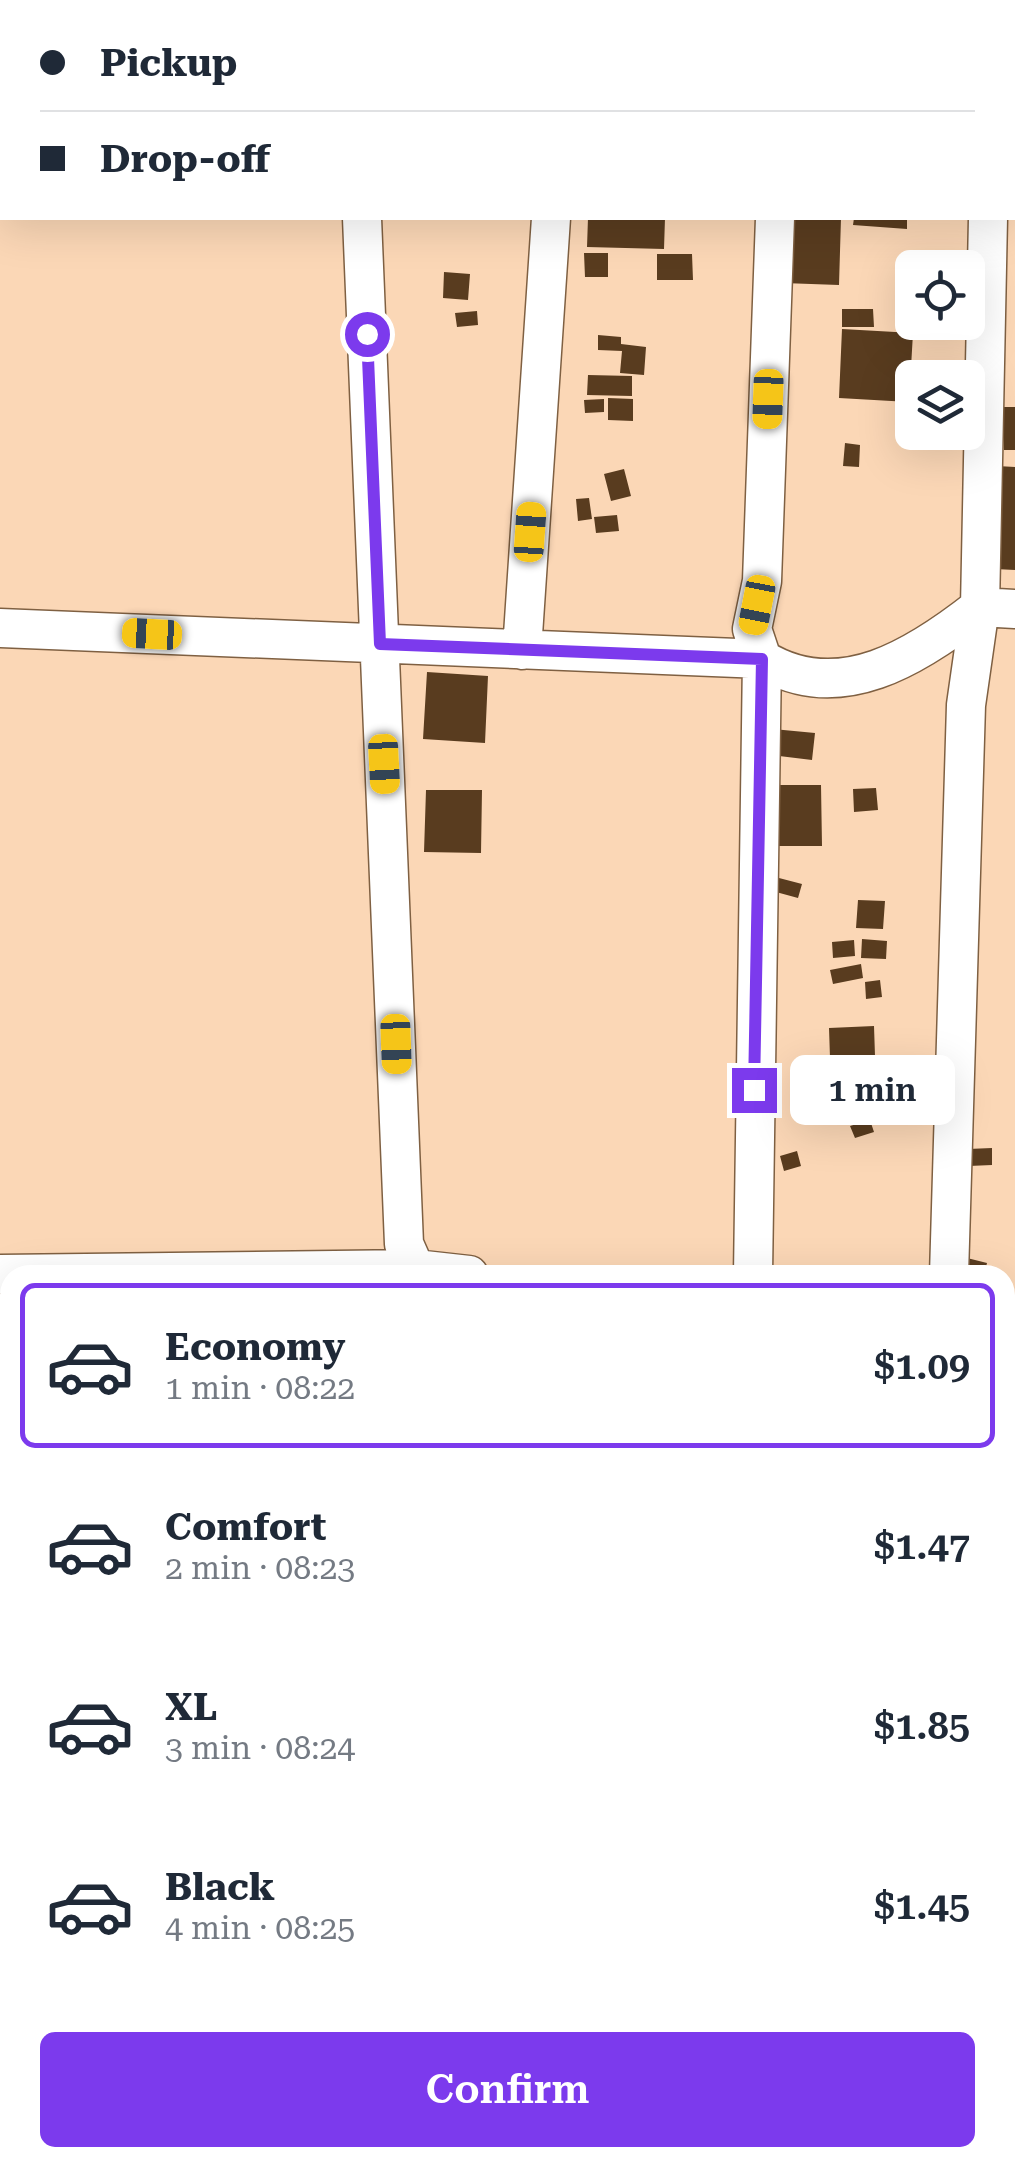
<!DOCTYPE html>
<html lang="en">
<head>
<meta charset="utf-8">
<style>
	:root { --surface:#fff; --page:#f6f6f7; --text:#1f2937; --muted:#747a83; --line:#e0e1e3; --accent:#7c3aed }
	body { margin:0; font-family:"Roboto Serif",serif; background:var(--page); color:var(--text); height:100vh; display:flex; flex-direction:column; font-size:38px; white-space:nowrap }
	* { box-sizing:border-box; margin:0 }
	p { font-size:32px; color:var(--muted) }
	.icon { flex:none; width:55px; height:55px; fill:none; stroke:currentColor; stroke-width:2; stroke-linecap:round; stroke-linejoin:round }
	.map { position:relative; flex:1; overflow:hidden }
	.details { position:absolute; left:0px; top:1265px; width:1015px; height:902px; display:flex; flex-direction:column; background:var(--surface); border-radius:30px 30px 0 0; box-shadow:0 10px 40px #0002 }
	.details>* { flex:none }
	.top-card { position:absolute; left:0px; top:0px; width:1015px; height:220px; box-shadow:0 10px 40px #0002; display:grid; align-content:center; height:220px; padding:0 40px; background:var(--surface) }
	.controls { position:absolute; left:895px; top:250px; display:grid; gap:20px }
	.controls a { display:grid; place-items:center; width:90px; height:90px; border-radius:15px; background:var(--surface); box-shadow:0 10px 40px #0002; font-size:50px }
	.end { position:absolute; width:45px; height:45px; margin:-22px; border:12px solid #7c3aed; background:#fff; box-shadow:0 0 0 5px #fff }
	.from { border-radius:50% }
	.bubble { position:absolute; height:70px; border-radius:15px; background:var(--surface); box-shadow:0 10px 40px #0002; font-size:32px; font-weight:600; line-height:70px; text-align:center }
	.car { position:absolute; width:30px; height:60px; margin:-30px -15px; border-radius:12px; box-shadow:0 0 8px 2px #0007; background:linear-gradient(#f5c518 24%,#345 0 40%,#f5c518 0 76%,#345 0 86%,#f5c518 0) }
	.top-card b { display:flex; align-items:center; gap:35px; height:95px; font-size:38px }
	.top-card b+b { border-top:2px solid var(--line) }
	.top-card i { width:25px; height:25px; background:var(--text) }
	ul { padding:18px 0 0; list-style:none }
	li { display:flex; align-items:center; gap:30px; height:165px; margin:0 20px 15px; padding:0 20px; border:5px solid transparent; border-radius:15px }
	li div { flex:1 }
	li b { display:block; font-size:38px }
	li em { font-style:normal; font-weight:600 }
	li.active { border-color:var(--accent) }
	li>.icon { width:90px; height:90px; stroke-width:1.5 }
	.primary-button { display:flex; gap:20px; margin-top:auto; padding:20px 40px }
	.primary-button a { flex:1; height:115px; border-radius:15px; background:var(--accent); color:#fff; font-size:40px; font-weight:600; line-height:115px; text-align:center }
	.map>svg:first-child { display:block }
	.building { fill:#593c1f }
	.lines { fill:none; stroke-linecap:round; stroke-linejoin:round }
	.minor-casing { stroke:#7f6042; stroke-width:41 }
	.path { stroke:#a0866f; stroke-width:6; stroke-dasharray:8 5; stroke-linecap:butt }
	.minor { stroke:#fff; stroke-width:38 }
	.route { stroke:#7c3aed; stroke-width:12 }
</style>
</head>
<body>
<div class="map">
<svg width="1015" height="2166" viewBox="0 0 1015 2166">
	<rect width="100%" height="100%" fill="#fbd7b6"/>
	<path class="building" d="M588,218h77l-1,31 -77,-2z
		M785,218h56l-2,67 -56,-2z
		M854,218h53v11l-54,-4z
		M584,253h24v24h-23z
		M657,254h35l1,26h-36z
		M444,272l26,2 -2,26 -25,-2z
		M842,309h31l1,18h-32z
		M477,311l1,14 -21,2 -2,-14z
		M842,329l71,4 -4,69 -70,-4z
		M598,335l23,2v7l25,3 -2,28 -24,-2 2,-22 -24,-1z
		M588,375l44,1v20l-45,-1z
		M608,398l25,1v22l-25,-1z
		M604,399v13l-19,1 -1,-13z
		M1003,407h12v43h-11z
		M845,443l15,2 -1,22 -16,-1z
		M997,466l18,1v103l-20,-1z
		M624,469l7,27 -20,5 -7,-27z
		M589,498l3,21 -14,2 -2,-22z
		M617,515l2,16 -23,2 -2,-16z
		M427,672l61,4 -3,67 -62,-4z
		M773,729l42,4 -3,27 -41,-5z
		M763,785h58l1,61h-58z
		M876,788l2,22 -24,2 -1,-23z
		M426,790h56l-1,63 -57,-1z
		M779,878l23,6 -4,14 -22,-6z
		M858,900l27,1 -2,28 -27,-1z
		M862,939l25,2 -1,18 -25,-1z
		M854,940l1,16 -22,2 -1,-16z
		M861,964l2,14 -30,6 -3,-14z
		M880,980l2,17 -16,2 -1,-17z
		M874,1026l1,30 -45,2 -1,-30z
		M845,1089l4,15 -24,6 -3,-15z
		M870,1120l4,12 -19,6 -5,-12z
		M992,1148v17l-23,1 -1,-17z
		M797,1151l4,15 -17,5 -4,-15z
		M963,1257l24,6 -3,12h-25z"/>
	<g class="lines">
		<defs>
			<path id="minor" d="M354,0v2
				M566,2l1,-2
				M782,2v-2
				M993,2v-2
				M362,218l42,1026 11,25 54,6
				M775,218l-13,363 -10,48 10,30c77,48 156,-3 218,-52l35,2
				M0,628l762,31 -9,616
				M522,650l29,-432
				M0,1274l415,-5
				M949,1275l17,-570 14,-98 8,-389
				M1005,1322l10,1
				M1005,1987l10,1
				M34,2158v8
				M419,2158v8"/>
		</defs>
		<use href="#minor" class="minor-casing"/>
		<path class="path" d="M0,1887l10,1"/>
		<use href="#minor" class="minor"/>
	</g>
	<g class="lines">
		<path class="route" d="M367,334l13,310 382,15 -8,431"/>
	</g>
</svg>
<div class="controls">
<a><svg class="icon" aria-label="locate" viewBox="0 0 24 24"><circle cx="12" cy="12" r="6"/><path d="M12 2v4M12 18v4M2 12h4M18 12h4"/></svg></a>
<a><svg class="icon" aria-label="layers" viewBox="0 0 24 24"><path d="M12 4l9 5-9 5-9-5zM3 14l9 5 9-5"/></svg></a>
</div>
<i class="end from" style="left:367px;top:334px"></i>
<i class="end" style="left:754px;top:1090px"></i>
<div class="bubble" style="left:790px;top:1055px;width:165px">1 min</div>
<i class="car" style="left:768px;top:399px;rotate:182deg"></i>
<i class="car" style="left:530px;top:532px;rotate:4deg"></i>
<i class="car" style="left:757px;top:605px;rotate:191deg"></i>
<i class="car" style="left:152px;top:634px;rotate:273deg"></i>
<i class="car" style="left:384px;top:764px;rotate:177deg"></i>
<i class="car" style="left:396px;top:1044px;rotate:178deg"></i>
<div class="top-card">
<b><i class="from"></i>Pickup</b>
<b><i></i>Drop-off</b>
</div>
<section class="details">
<ul>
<li class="active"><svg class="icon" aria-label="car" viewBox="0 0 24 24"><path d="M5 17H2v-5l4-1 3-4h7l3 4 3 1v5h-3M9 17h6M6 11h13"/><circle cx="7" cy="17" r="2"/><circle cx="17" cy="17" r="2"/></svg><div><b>Economy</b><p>1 min · 08:22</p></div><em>$1.09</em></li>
<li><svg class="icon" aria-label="car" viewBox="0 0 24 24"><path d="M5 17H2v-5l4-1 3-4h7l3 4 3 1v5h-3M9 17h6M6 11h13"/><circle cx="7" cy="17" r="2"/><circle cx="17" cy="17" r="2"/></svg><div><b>Comfort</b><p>2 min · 08:23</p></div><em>$1.47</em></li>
<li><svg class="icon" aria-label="car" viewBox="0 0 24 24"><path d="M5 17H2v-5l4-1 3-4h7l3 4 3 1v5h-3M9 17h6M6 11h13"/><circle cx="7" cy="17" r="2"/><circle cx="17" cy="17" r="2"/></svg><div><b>XL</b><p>3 min · 08:24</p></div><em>$1.85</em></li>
<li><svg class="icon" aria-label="car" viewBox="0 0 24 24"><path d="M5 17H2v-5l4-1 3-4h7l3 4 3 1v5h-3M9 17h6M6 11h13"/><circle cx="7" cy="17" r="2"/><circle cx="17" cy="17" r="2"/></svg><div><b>Black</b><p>4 min · 08:25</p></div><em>$1.45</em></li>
</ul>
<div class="primary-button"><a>Confirm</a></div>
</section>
</div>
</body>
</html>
